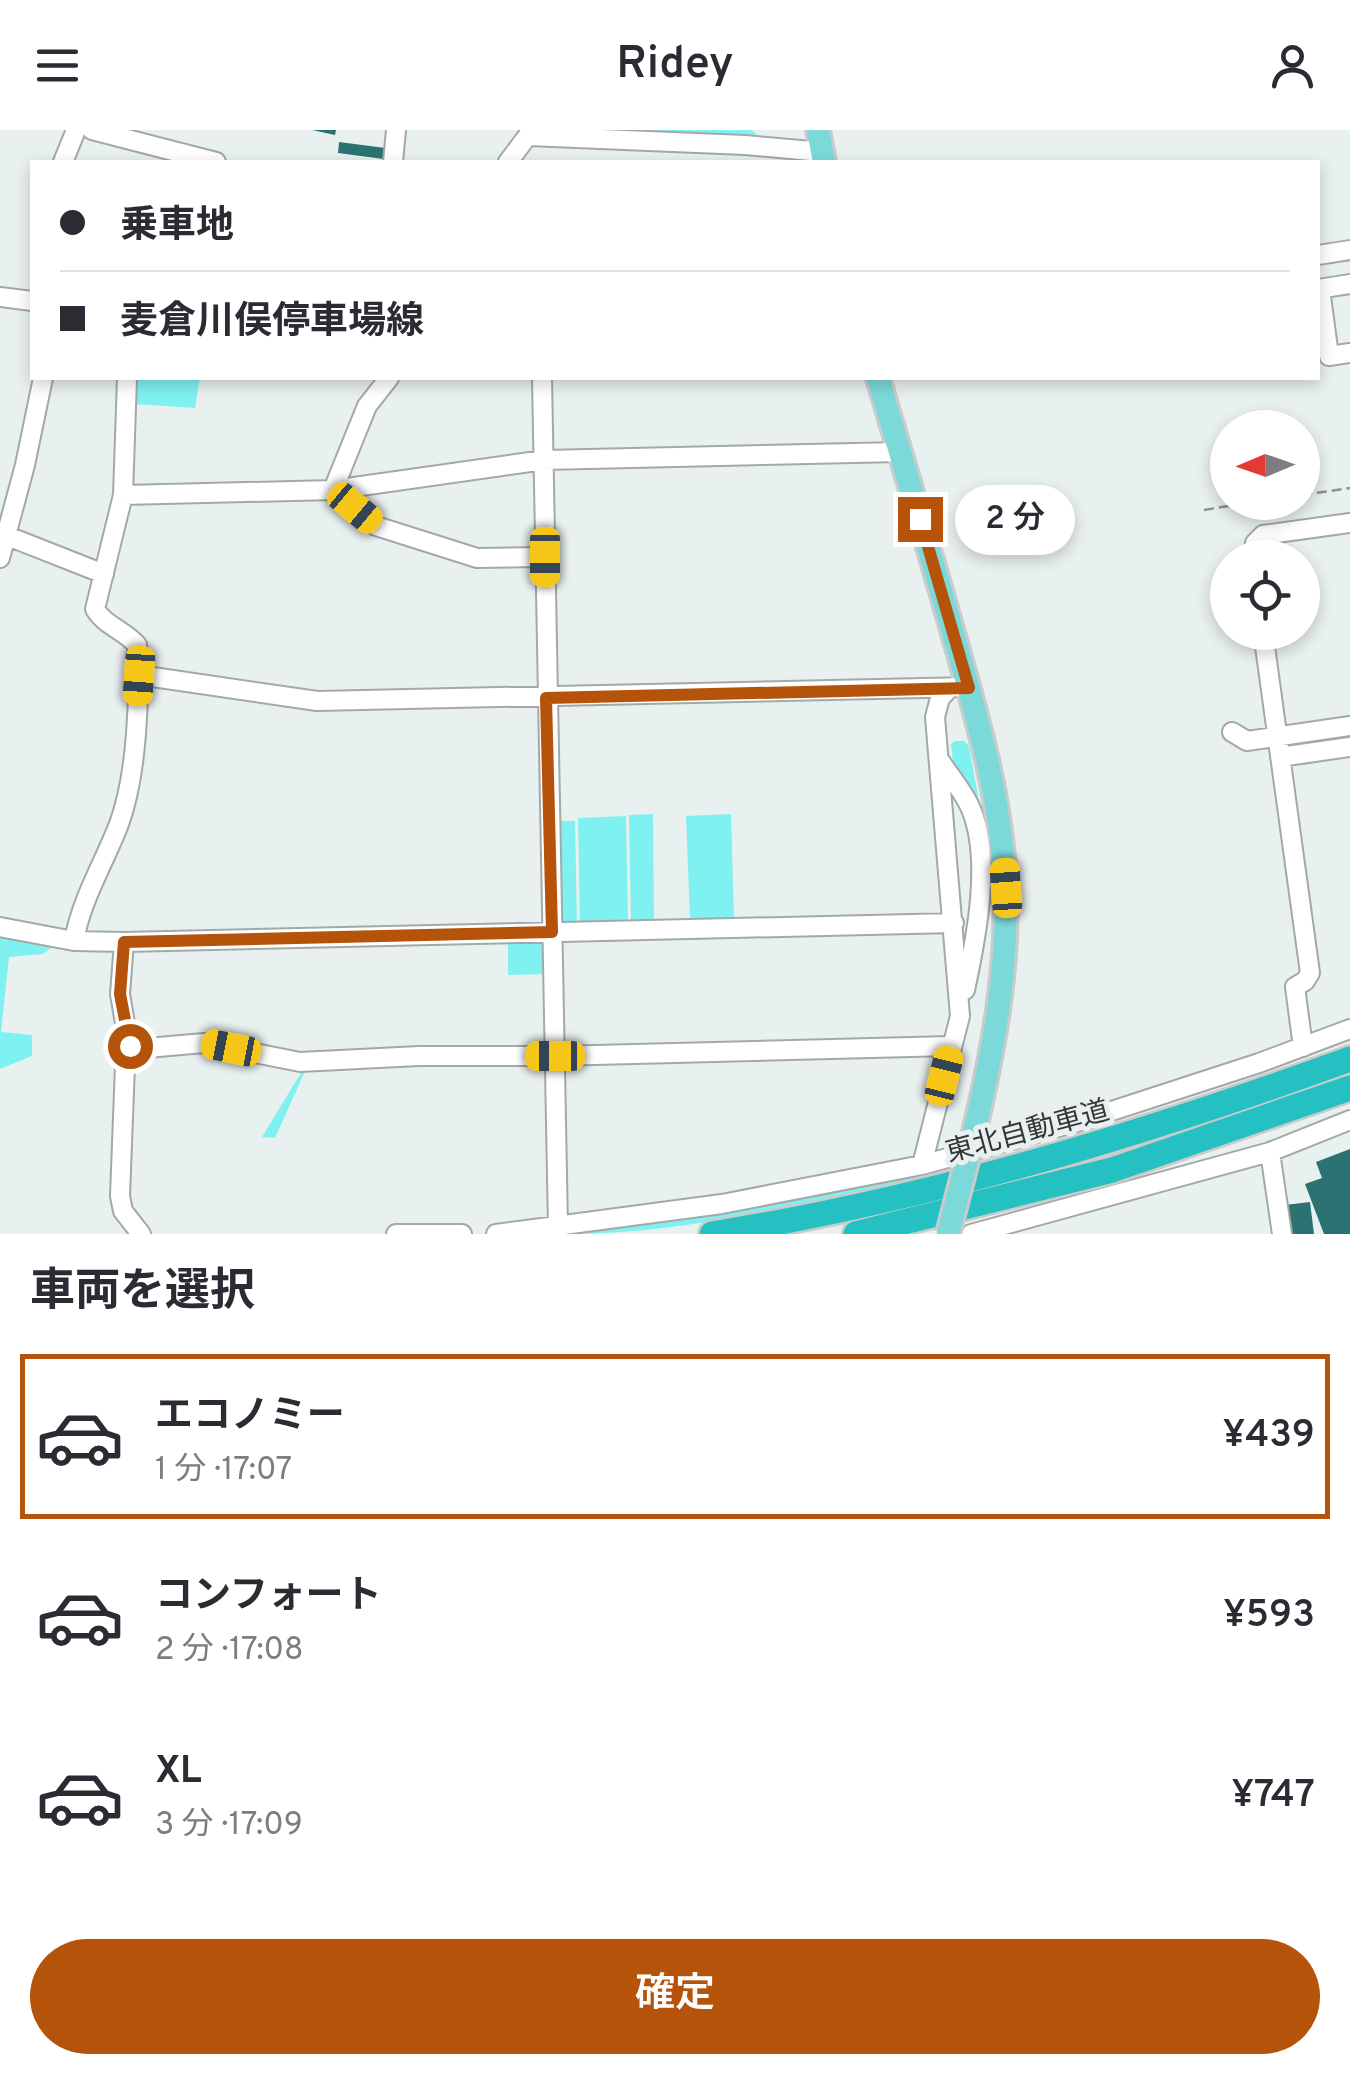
<!DOCTYPE html>
<html lang="ja">
<head>
<meta charset="utf-8">
<style>
	:root { --surface:#fff; --page:#f7f7f7; --text:#2b2b33; --muted:#7c7c81; --line:#e1e1e2; --accent:#b45309 }
	body { margin:0; font-family:Overpass,"Noto Sans JP",sans-serif; background:var(--page); color:var(--text); height:100vh; display:flex; flex-direction:column; font-size:38px; white-space:nowrap }
	* { box-sizing:border-box; margin:0 }
	p { font-size:32px; color:var(--muted) }
	.icon { flex:none; width:55px; height:55px; fill:none; stroke:currentColor; stroke-width:2; stroke-linecap:round; stroke-linejoin:round }
	.map { position:relative; height:1104px; overflow:hidden }
	.details { display:flex; flex-direction:column; background:var(--surface); flex:1 }
	.details>* { flex:none }
	.hud { position:absolute; left:30px; top:30px; width:1290px; height:220px; border-radius:0px; box-shadow:0 5px 15px #0003; display:grid; align-content:center; height:220px; padding:0 30px; background:var(--surface) }
	.needle { width:65px; rotate:268deg }
	.fabs { position:absolute; left:1210px; top:280px; display:grid; gap:20px }
	.fabs a { display:grid; place-items:center; width:110px; height:110px; border-radius:50%; background:var(--surface); box-shadow:0 5px 15px #0003; font-size:50px }
	.end { position:absolute; width:45px; height:45px; margin:-22px; border:12px solid #b45309; background:#fff; box-shadow:0 0 0 5px #fff }
	.from { border-radius:50% }
	.bubble { position:absolute; height:70px; border-radius:35px; background:var(--surface); box-shadow:0 5px 15px #0003; font-size:32px; font-weight:600; line-height:70px; text-align:center }
	.car { position:absolute; width:30px; height:60px; margin:-30px -15px; border-radius:12px; box-shadow:0 0 8px 2px #0007; background:linear-gradient(#f5c518 24%,#345 0 40%,#f5c518 0 76%,#345 0 86%,#f5c518 0) }
	.hud b { display:flex; align-items:center; gap:35px; height:95px; font-size:38px }
	.hud b+b { border-top:2px solid var(--line) }
	.hud i { width:25px; height:25px; background:var(--text) }
	ul { padding:0; list-style:none }
	li { display:flex; align-items:center; gap:30px; height:165px; margin:0 20px 15px; padding:0 10px; border:5px solid transparent; border-radius:0px }
	li div { flex:1 }
	li b { display:block; font-size:38px }
	li em { font-style:normal; font-weight:600 }
	li.active { border-color:var(--accent) }
	li>.icon { width:90px; height:90px; stroke-width:1.5 }
	h2 { padding:0 30px; font-size:45px; line-height:120px }
	.cta { display:flex; gap:20px; margin-top:auto; padding:20px 30px }
	.cta a { flex:1; height:115px; border-radius:60px; background:var(--accent); color:#fff; font-size:40px; font-weight:600; line-height:115px; text-align:center }
	header { display:flex; justify-content:space-between; align-items:center; height:130px; padding:0 30px; background:var(--surface); font-size:45px; font-weight:600 }
	.map>svg:first-child { display:block }
	.green { fill:#80f1f1 }
	.building { fill:#2b7373 }
	.lines { fill:none; stroke-linecap:round; stroke-linejoin:round }
	.minor-casing { stroke:#a3a9a9; stroke-width:22 }
	.major-casing { stroke:#cbcbcb; stroke-width:28 }
	.highway-casing { stroke:#cbcbcb; stroke-width:30 }
	.path { stroke:#8d9191; stroke-width:2.5; stroke-dasharray:10 5; stroke-linecap:butt }
	.minor { stroke:#fff; stroke-width:18 }
	.major { stroke:#7cd9da; stroke-width:22 }
	.highway { stroke:#25c0c1; stroke-width:25 }
	.major-bridge-casing { stroke:#cbcbcb; stroke-width:28; stroke-linecap:butt }
	.major-bridge { stroke:#7cd9da; stroke-width:22 }
	.route { stroke:#b45309; stroke-width:12 }
	.labels { text-anchor:middle; stroke-width:10; stroke-linejoin:round; paint-order:stroke }
	.street-label { font-size:28px; fill:#363838; stroke:#e9f0f0 }
</style>
</head>
<body>
<header><svg class="icon" aria-label="menu" viewBox="0 0 24 24"><path d="M4 6h16M4 12h16M4 18h16"/></svg>Ridey<svg class="icon" aria-label="person" viewBox="0 0 24 24"><circle cx="12" cy="8" r="4"/><path d="M4 21q1-7 8-7t8 7"/></svg></header>
<div class="map">
<svg width="1350" height="1104" viewBox="0 0 1350 1104">
	<rect width="100%" height="100%" fill="#e9f0f0"/>
	<path class="green" d="M543,0h209l9,10z
		M134,248h66l-5,30 -61,-4z
		M955,611h9l5,5 13,72 -29,-55 -2,-19z
		M653,684l1,108h-23l-2,-107z
		M731,684l3,104 -44,1 -4,-103z
		M626,686l2,107 -48,3 -2,-108z
		M555,691h20l2,105 -17,1z
		M0,804l56,10 -13,10 -34,3 -8,75 31,3v21l-32,13z
		M540,809l7,4v31l-39,1v-35z
		M306,939l-31,69 -13,-1 40,-66z
		M923,1038l2,9c-117,25 -236,57 -355,57l138,-20z"/>
	<path class="building" d="M312,0h24l-1,5z
		M339,12l54,7 -2,11 -53,-7z
		M1350,1019v85h-26l-19,-50 17,-6 -6,-16z
		M1310,1072l4,32h-26l-3,-29z"/>
	<g class="lines">
		<defs>
			<path id="minor" d="M92,0l124,32
				M528,6l217,9 77,7
				M63,32l13,-32
				M393,32l3,-32
				M508,32l24,-32
				M1318,125l32,-5
				M1318,159l32,-5
				M1320,159l9,67 21,-3
				M0,167l32,4
				M389,248l-22,28 -34,84 43,36 101,32 68,-1
				M542,248l16,850
				M123,365l210,-5 211,-30 356,-8
				M0,403l104,41
				M0,428l25,-93 18,-87
				M1253,428l2,-15 8,-8 87,-12
				M1263,502l47,341 -5,8 -10,6 8,60
				M139,545l178,26 652,-14
				M1232,602l15,9 103,-15
				M1280,627l70,-10
				M941,632c10,16 23,30 30,47 21,51 5,130 -6,181
				M0,797l74,14 50,1 830,-19
				M74,811c7,-41 30,-78 45,-117 18,-49 21,-127 18,-179 -13,-15 -32,-19 -42,-36l28,-114 4,-117
				M124,812l-4,52 9,53 -4,18 -5,131 3,15 18,23
				M129,917l18,1 57,-5 96,19 119,-6h136l396,-10
				M1270,1022l12,82
				M922,1035l38,-149 -25,-299 5,-19 8,-8
				M396,1104h66
				M496,1104l226,-30 200,-39 162,-45 175,-57 91,-34
				M971,1104l299,-82 80,-32"/>
			<path id="major" d="M818,0l6,32
				M878,248c25,85 51,170 75,255 24,84 48,164 52,252 4,84 -12,166 -31,248"/>
			<path id="highway" d="M712,1104c218,-35 432,-100 638,-175
				M856,1104l256,-64 238,-82"/>
		</defs>
		<use href="#minor" class="minor-casing"/>
		<use href="#major" class="major-casing"/>
		<use href="#highway" class="highway-casing"/>
		<path class="path" d="M1302,365l48,-7
			M1204,380l49,-8"/>
		<use href="#minor" class="minor"/>
		<use href="#major" class="major"/>
		<use href="#highway" class="highway"/>
		<defs>
			<path id="major-bridge" d="M948,1104l26,-101"/>
		</defs>
		<use href="#major-bridge" class="major-bridge-casing"/>
		<use href="#major-bridge" class="major-bridge"/>
	</g>
	<g class="lines">
		<path class="route" d="M130,916l-10,-52 4,-52 428,-10 -6,-234 423,-10 -49,-169"/>
	</g>
	<g class="labels">
		<g class="street-label">
			<text transform="translate(1027 1000) rotate(-15)" y="10">東北自動車道</text>
		</g>
	</g>
</svg>
<div class="fabs">
<a><svg class="needle" viewBox="-14 -14 28 28"><path d="M0-13l5 13h-10z" fill="#e53935"/><path d="M0 13l5-13h-10z" fill="#7c7c81"/></svg></a>
<a><svg class="icon" aria-label="locate" viewBox="0 0 24 24"><circle cx="12" cy="12" r="6"/><path d="M12 2v4M12 18v4M2 12h4M18 12h4"/></svg></a>
</div>
<i class="end from" style="left:130px;top:916px"></i>
<i class="end" style="left:920px;top:389px"></i>
<div class="bubble" style="left:955px;top:355px;width:120px">2 分</div>
<i class="car" style="left:355px;top:378px;rotate:130deg"></i>
<i class="car" style="left:545px;top:427px;rotate:180deg"></i>
<i class="car" style="left:139px;top:546px;rotate:184deg"></i>
<i class="car" style="left:1006px;top:758px;rotate:356deg"></i>
<i class="car" style="left:231px;top:918px;rotate:281deg"></i>
<i class="car" style="left:555px;top:926px;rotate:270deg"></i>
<i class="car" style="left:944px;top:946px;rotate:14deg"></i>
<div class="hud">
<b><i class="from"></i>乗車地</b>
<b><i></i>麦倉川俣停車場線</b>
</div>
</div>
<section class="details">
<h2>車両を選択</h2>
<ul>
<li class="active"><svg class="icon" aria-label="car" viewBox="0 0 24 24"><path d="M5 17H2v-5l4-1 3-4h7l3 4 3 1v5h-3M9 17h6M6 11h13"/><circle cx="7" cy="17" r="2"/><circle cx="17" cy="17" r="2"/></svg><div><b>エコノミー</b><p>1 分 · 17:07</p></div><em>¥439</em></li>
<li><svg class="icon" aria-label="car" viewBox="0 0 24 24"><path d="M5 17H2v-5l4-1 3-4h7l3 4 3 1v5h-3M9 17h6M6 11h13"/><circle cx="7" cy="17" r="2"/><circle cx="17" cy="17" r="2"/></svg><div><b>コンフォート</b><p>2 分 · 17:08</p></div><em>¥593</em></li>
<li><svg class="icon" aria-label="car" viewBox="0 0 24 24"><path d="M5 17H2v-5l4-1 3-4h7l3 4 3 1v5h-3M9 17h6M6 11h13"/><circle cx="7" cy="17" r="2"/><circle cx="17" cy="17" r="2"/></svg><div><b>XL</b><p>3 分 · 17:09</p></div><em>¥747</em></li>
</ul>
<div class="cta"><a>確定</a></div>
</section>
</body>
</html>
